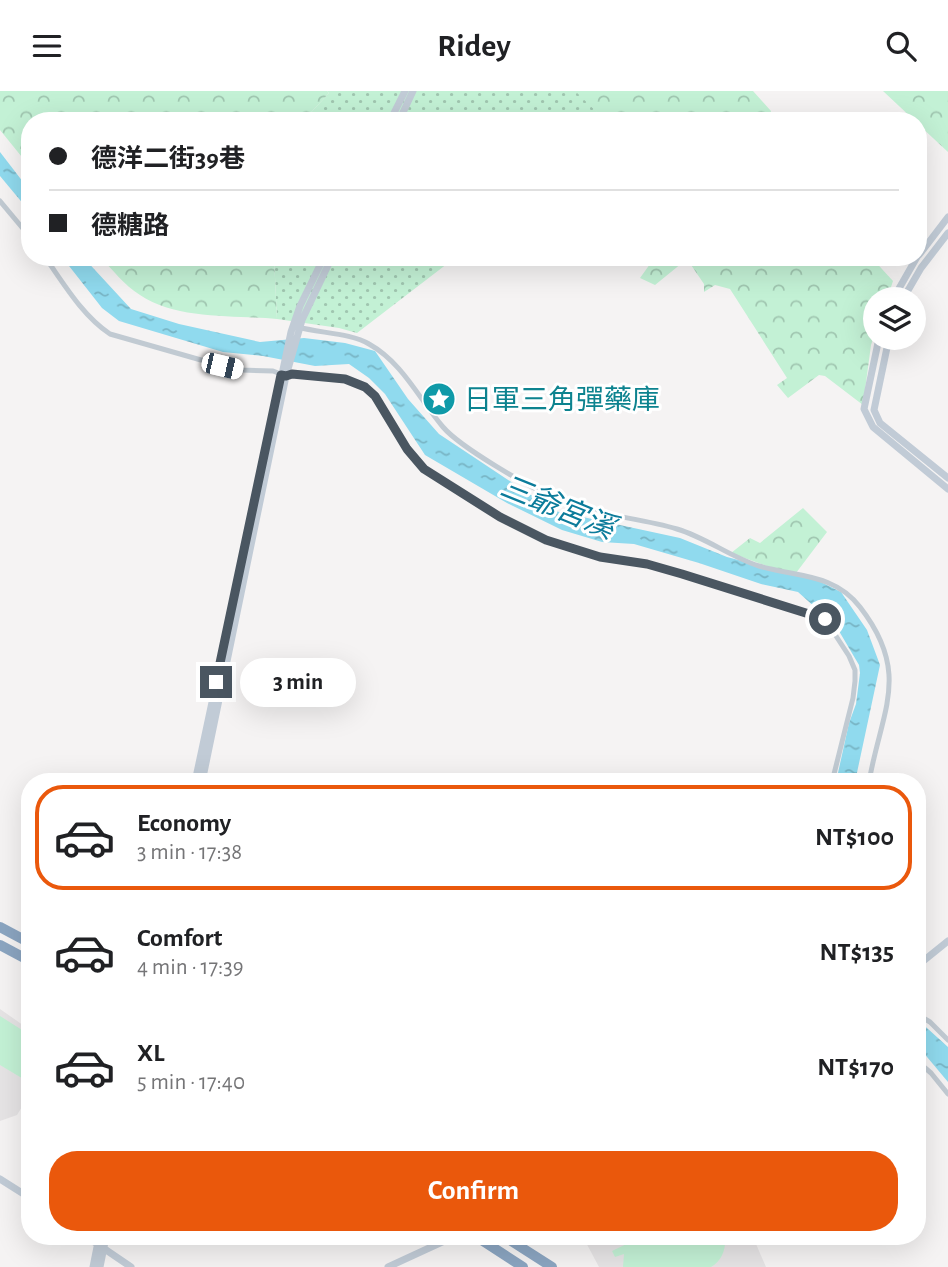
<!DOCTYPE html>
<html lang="en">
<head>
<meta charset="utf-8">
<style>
	:root { --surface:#fff; --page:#f6f6f6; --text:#202124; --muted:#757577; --line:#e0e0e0; --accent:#ea580c }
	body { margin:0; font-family:"Alegreya Sans","Noto Sans TC",sans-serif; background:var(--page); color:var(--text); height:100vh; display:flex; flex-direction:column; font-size:26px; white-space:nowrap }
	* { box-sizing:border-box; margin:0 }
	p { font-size:23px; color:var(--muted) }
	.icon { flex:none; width:38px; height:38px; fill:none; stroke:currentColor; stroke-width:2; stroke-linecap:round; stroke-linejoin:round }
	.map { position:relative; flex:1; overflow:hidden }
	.details { position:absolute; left:21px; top:682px; width:905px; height:472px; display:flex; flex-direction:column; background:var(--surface); border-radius:28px; box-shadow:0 7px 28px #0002 }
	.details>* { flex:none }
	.top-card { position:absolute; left:21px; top:21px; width:906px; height:154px; border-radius:28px; box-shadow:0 7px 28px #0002; display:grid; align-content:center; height:154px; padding:0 28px; background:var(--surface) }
	.fabs { position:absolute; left:863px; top:196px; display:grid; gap:14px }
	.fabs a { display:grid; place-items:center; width:63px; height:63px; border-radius:50%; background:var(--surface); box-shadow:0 7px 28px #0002; font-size:35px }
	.end { position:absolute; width:32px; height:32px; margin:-16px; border:9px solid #4a5661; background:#fff; box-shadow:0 0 0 4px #fff }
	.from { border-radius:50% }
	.bubble { position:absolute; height:49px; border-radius:24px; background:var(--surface); box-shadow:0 7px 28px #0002; font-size:23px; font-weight:700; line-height:49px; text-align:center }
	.car { position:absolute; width:21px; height:42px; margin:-21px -10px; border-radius:9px; box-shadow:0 0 5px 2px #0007; background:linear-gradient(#fff 24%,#345 0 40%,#fff 0 76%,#345 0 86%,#fff 0) }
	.top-card b { display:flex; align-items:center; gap:24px; height:66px; font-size:26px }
	.top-card b+b { border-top:2px solid var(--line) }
	.top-card i { width:18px; height:18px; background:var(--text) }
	ul { padding:12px 0 0; list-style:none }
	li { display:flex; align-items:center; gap:21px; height:105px; margin:0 14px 10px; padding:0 14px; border:4px solid transparent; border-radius:28px }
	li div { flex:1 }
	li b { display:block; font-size:26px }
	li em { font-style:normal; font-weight:700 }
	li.on { border-color:var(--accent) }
	li>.icon { width:63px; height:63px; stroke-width:1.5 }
	.button { display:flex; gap:14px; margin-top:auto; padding:14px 28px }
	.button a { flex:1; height:80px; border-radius:28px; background:var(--accent); color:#fff; font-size:28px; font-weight:700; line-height:80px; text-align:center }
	header { display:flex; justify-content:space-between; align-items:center; height:91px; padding:0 28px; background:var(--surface); font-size:32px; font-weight:700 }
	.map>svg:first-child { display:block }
	.education { fill:#e6e4e5 }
	.grass { fill:url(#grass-dots) }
	.forest { fill:url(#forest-crowns) }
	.pitch { fill:#c3f1d5 }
	.water { fill:url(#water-ripples) }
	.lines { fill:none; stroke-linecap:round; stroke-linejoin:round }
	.street { stroke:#c1cad2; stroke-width:5 }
	.secondary { stroke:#c1cbd6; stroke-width:7 }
	.highway { stroke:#8ba5c1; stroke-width:10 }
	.route { stroke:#4a5661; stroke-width:9 }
	.labels { text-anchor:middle; stroke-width:6; stroke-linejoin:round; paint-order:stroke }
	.culture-label { font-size:28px; fill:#0d838f; stroke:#fff; text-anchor:start }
	.water-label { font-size:30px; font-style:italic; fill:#0c7c9b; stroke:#fff }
</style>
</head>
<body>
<header><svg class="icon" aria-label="menu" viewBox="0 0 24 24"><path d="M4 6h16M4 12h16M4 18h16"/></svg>Ridey<svg class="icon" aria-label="search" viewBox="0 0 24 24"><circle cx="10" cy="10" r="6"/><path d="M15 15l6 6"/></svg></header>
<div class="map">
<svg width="948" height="1176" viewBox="0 0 948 1176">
	<defs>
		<pattern id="grass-dots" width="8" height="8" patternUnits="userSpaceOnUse" patternTransform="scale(1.75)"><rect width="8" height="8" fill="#c3f1d5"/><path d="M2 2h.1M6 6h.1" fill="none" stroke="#a0c6b0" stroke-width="1.8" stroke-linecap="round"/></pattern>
		<pattern id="forest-crowns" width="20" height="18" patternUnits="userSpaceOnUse" patternTransform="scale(1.75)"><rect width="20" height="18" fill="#c3f1d5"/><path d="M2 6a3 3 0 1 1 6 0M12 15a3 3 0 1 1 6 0" fill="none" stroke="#a0c6b0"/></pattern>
		<pattern id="water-ripples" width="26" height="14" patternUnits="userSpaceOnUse" patternTransform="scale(1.75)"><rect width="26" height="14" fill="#90daee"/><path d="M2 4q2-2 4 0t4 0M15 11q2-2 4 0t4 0" fill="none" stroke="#78b4c4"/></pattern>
	</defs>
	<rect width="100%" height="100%" fill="#f5f3f3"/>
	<path class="education" d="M0,918l30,21v64l-13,21 -17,6z
		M583,1146h170l13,30h-167z"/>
	<path class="grass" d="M327,0h250l29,30h-303l26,-28z
		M274,166h182l-99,76 -18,-5 -62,-9z"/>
	<path class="forest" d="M0,0h327l2,2 -26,28h-273v46l-30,-37z
		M575,0h178l18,20 -2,10h-163z
		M883,0h65v61l-29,-27v-4h-4z
		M100,166h174l3,62c-43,-4 -100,1 -137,-24 -16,-10 -27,-25 -40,-38z
		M655,166h216l22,24 -6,18h-12v34l-4,12 -8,60 -38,-29 -6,-1 -31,23 -11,-13 10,-7 -57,-89 -15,-4 -11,7v-8l-17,-25 -32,26 -15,-7z
		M803,417l24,24 -31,41 -18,-3 -47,-17 19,-15 10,5z"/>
	<path class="pitch" d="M0,925l30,19v48l-30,-18z
		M641,1146h84c1,12 -3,24 -14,30h-88l1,-13 -9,3 -3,-6z"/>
	<path class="water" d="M0,61l30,39v21l-30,-36z
		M62,166h21l48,52 48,15 81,18 44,-4 41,5 30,8 33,48 31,35 116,77 125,27 47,19 92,24 22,11 26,38 13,35 -25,117h-19l13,-59 7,-19 4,-31 -1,-8 -23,-39 -38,-34 -37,-8 -62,-21 -65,-19 -32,-2 -40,-12 -55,-27 -82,-48 -40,-61 -16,-16 -20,-14 -34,2 -52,-10 -40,-4 -104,-31 -17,-13z
		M917,928l31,28v35l-31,-37z"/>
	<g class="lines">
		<path class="street" d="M0,110l30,36
			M45,166c19,27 37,58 65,77l112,32 19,4 32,1 13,5 6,-2 53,5 20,8 10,9 32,53 17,20 76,48 46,23 54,17 47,7 35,10 143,45 24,37 6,14v11l-2,17 -21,84
			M298,236c20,6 53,6 71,17 34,19 50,55 74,83 18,21 85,59 111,71 40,18 83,19 123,31 30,9 53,28 82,37 37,11 75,7 101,41 52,67 21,104 9,175
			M917,923l13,8 18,18
			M917,970l14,12 17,21"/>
		<path class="secondary" d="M390,30l15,-30
			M399,30l14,-30
			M919,164l29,-38
			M893,208l24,-42
			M903,208l18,-31 27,-35
			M879,247l-15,71 9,18 75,62
			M889,247l-15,72 6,13 68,55
			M195,691l96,-450 9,-26 24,-49
			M202,691l84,-406 16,-56 30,-63
			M917,875l31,-25
			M0,1088l30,19
			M87,1146l44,30
			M93,1176l6,-30
			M100,1176l6,-30
			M388,1176l65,-30"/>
		<path class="highway" d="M0,836l30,16
			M0,854l30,16
			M477,1146l46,30
			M505,1146l47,30"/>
	</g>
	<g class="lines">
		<path class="route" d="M216,591l65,-307 5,1 6,-2 53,5 20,8 10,9 32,53 17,20 76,48 46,23 54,17 47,7 35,10 143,45"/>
	</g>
	<defs>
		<symbol id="sight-disc" viewBox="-11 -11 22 22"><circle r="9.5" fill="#0f9aa8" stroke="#fff"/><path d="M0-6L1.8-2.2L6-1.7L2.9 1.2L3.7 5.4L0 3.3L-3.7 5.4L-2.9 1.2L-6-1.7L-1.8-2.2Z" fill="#fff"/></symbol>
	</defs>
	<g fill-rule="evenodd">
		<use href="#sight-disc" x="420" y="289" width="38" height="38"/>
	</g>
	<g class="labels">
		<g class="culture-label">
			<text x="464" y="318">日軍三角彈藥庫</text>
		</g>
		<g class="water-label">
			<text transform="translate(558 416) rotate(22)" y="10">三爺宮溪</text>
		</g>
	</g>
</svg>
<div class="fabs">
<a><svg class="icon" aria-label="layers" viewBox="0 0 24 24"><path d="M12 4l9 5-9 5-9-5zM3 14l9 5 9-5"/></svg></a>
</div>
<i class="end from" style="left:825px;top:528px"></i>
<i class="end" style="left:216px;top:591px"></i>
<div class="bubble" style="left:240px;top:567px;width:116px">3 min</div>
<i class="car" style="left:222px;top:275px;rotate:103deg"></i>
<div class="top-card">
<b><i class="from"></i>德洋二街39巷</b>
<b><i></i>德糖路</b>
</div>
<section class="details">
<ul>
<li class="on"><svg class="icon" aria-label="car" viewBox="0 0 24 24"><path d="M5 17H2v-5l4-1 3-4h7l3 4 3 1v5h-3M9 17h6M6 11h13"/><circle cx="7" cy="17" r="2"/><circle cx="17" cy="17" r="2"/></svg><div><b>Economy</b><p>3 min · 17:38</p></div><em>NT$100</em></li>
<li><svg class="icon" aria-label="car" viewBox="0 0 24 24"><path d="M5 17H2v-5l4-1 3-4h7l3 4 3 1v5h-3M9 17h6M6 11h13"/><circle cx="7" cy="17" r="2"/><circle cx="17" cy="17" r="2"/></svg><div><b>Comfort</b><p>4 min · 17:39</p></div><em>NT$135</em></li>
<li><svg class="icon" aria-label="car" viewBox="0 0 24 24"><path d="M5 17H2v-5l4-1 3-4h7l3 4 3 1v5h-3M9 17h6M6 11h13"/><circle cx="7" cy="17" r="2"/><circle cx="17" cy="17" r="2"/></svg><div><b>XL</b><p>5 min · 17:40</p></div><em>NT$170</em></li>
</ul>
<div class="button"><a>Confirm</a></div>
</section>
</div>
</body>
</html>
